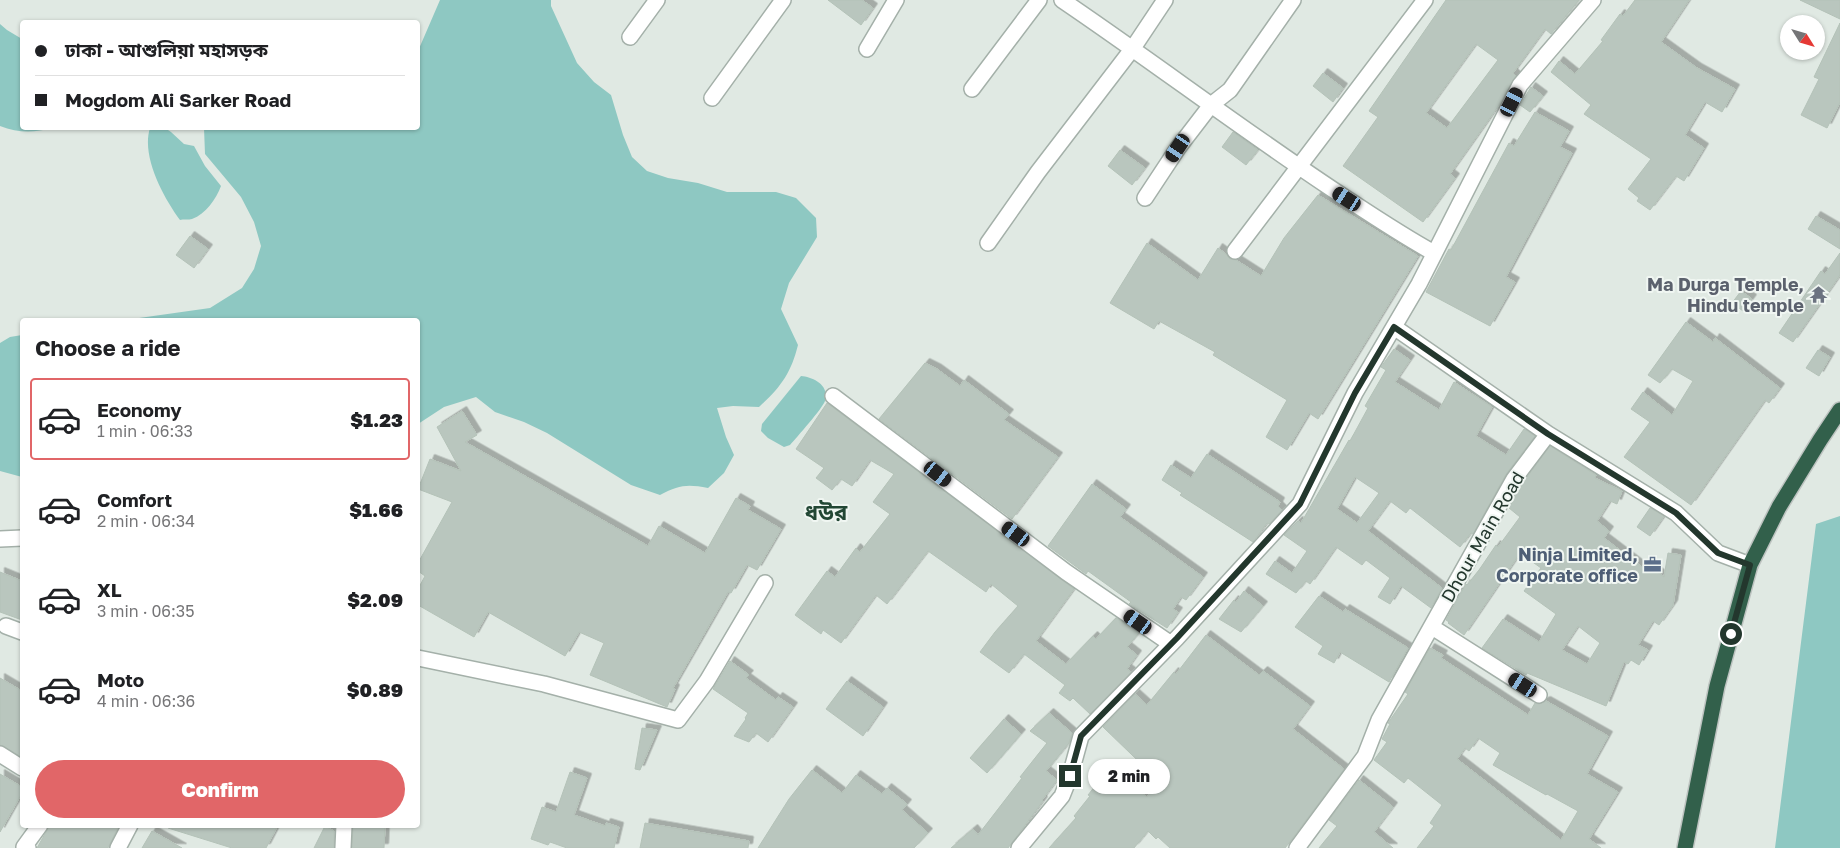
<!DOCTYPE html>
<html lang="en">
<head>
<meta charset="utf-8">
<style>
	:root { --surface:#fff; --page:#f6f6f6; --text:#202124; --muted:#757577; --line:#e0e0e0; --accent:#e16668 }
	body { margin:0; font-family:"Golos Text","Noto Sans Bengali",sans-serif; background:var(--page); color:var(--text); height:100vh; display:flex; flex-direction:column; font-size:19px; white-space:nowrap }
	* { box-sizing:border-box; margin:0 }
	p { font-size:16px; color:var(--muted) }
	.icon { flex:none; width:28px; height:28px; fill:none; stroke:currentColor; stroke-width:2; stroke-linecap:round; stroke-linejoin:round }
	.map { position:relative; flex:1; overflow:hidden }
	.details { position:absolute; left:20px; top:318px; width:400px; height:510px; display:flex; flex-direction:column; background:var(--surface); border-radius:5px; box-shadow:0 1px 4px #0004 }
	.details>* { flex:none }
	.hud { position:absolute; left:20px; top:20px; width:400px; height:110px; border-radius:5px; box-shadow:0 1px 4px #0004; display:grid; align-content:center; height:110px; padding:0 15px; background:var(--surface) }
	.needle { width:32px; rotate:127deg }
	.controls { position:absolute; left:1780px; top:15px; display:grid; gap:10px }
	.controls a { display:grid; place-items:center; width:45px; height:45px; border-radius:50%; background:var(--surface); box-shadow:0 1px 4px #0004; font-size:25px }
	.end { position:absolute; width:22px; height:22px; margin:-11px; border:6px solid #23372d; background:#fff; box-shadow:0 0 0 2px #fff }
	.from { border-radius:50% }
	.bubble { position:absolute; height:35px; border-radius:18px; background:var(--surface); box-shadow:0 1px 4px #0004; font-size:16px; font-weight:800; line-height:35px; text-align:center }
	.car { position:absolute; width:15px; height:30px; margin:-15px -8px; border-radius:6px; box-shadow:0 0 4px 1px #0007; background:linear-gradient(#222 24%,#8ab4d8 0 40%,#222 0 76%,#8ab4d8 0 86%,#222 0) }
	.hud b { display:flex; align-items:center; gap:18px; height:48px; font-size:19px }
	.hud b+b { border-top:1px solid var(--line) }
	.hud i { width:12px; height:12px; background:var(--text) }
	ul { padding:0; list-style:none }
	li { display:flex; align-items:center; gap:15px; height:82px; margin:0 10px 8px; padding:0 5px; border:2px solid transparent; border-radius:5px }
	li div { flex:1 }
	li b { display:block; font-size:19px }
	li em { font-style:normal; font-weight:800 }
	li.selected { border-color:var(--accent) }
	li>.icon { width:45px; height:45px; stroke-width:1.5 }
	h2 { padding:0 15px; font-size:22px; line-height:60px }
	.cta { display:flex; gap:10px; margin-top:auto; padding:10px 15px }
	.cta a { flex:1; height:58px; border-radius:30px; background:var(--accent); color:#fff; font-size:20px; font-weight:800; line-height:58px; text-align:center }
	.map>svg:first-child { display:block }
	.water { fill:#8ec8c2 }
	.building { fill:#b9c6be; stroke:#b4c2b8; fill-rule:evenodd; filter:url(#shadow) }
	.lines { fill:none; stroke-linecap:round; stroke-linejoin:round }
	.street-casing { stroke:#a4b0a9; stroke-width:18 }
	.highway-casing { stroke:#bdc3c0; stroke-width:18 }
	.street { stroke:#fff; stroke-width:15 }
	.highway { stroke:#32604b; stroke-width:15 }
	.route { stroke:#23372d; stroke-width:6 }
	.labels { text-anchor:middle; stroke-width:4; stroke-linejoin:round; paint-order:stroke }
	.worship-label { font-size:18px; font-weight:bold; fill:#5b616d; stroke:#f0f6f2; text-anchor:end }
	.street-label { font-size:18px; fill:#23372d; stroke:#f0f6f2 }
	.service-label { font-size:18px; font-weight:bold; fill:#4e5e75; stroke:#f0f6f2; text-anchor:end }
	.district-label { font-size:22px; font-weight:bold; fill:#224734; stroke:#f0f6f2 }
</style>
</head>
<body>
<div class="map">
<svg width="1840" height="848" viewBox="0 0 1840 848">
	<defs>
		<filter id="shadow"><feDropShadow dx="4.5" dy="-4.5" stdDeviation="0" flood-color="#0004"/></filter>
	</defs>
	<rect width="100%" height="100%" fill="#e0e9e3"/>
	<path class="water" d="M440,0h111v6l26,57 17,19 17,13 12,40 9,22 15,14 21,7 30,5 29,9h49l20,6 20,20 1,19 -28,46 -8,26 17,36c-7,28 -17,42 -39,62l-26,-1 -16,2 9,29 8,18 -10,18 -16,15c-21,-4 -29,-3 -48,7l-29,-10 -84,-52 -23,-11 -29,-10 -19,-15 -32,10 -26,17v-104h-293l85,-12 32,-20 12,-19 7,-23 -7,-24 -13,-25 -36,-43 -1,-26h214v-77z
		M0,24l7,6 15,9v89h30c-18,5 -34,5 -52,-2z
		M150,128h15l6,4 13,12 10,2 11,20 16,20c-5,13 -15,28 -29,33 -3,1 -9,0 -12,1 -17,-23 -39,-64 -30,-92z
		M22,335v142l-22,-6v-128l10,-6z
		M801,376c12,1 29,9 24,25 -3,8 -28,36 -35,44l-6,2 -16,-9 -7,-7 1,-7z
		M1840,516v332h-65l41,-324z"/>
	<path class="building" d="M828,0h34l11,8 -12,17z
		M1446,0h133l-28,34 -6,-5 -32,44 3,3 -17,29 -49,69 5,4 -32,44 -80,-56 35,-49 -9,-6zM1476,44l22,16 -51,68 -21,-15z
		M1635,0h54l-28,42 36,26 38,21 -13,23 -17,-10 -20,33 19,13 -20,33 -8,-5 -26,34 -13,-9 2,-3 -11,-9 23,-30 -67,-45 7,-9 -40,-33 8,-11 16,13 28,-33 -2,-1 19,-26 3,2z
		M1800,0h40v19z
		M1840,23v79l-13,26 -26,-13 18,-36 -5,-2z
		M1323,73l20,15 -10,14 -20,-16z
		M1531,87l12,9 -13,16 -10,-7z
		M1535,112l34,19 -9,16 12,6 -66,124 9,5 -25,44 -64,-34 23,-43 2,1 58,-107 5,3z
		M1233,132l25,18 -12,15 -24,-18z
		M1120,150l25,18 -13,17 -24,-19z
		M1318,195l100,61 -100,163 -9,-6 -22,37 -21,-13 21,-37 -74,-45 2,-3 -56,-31 -5,8 -44,-26 37,-60 51,37 20,-32 8,6 4,5 6,1 25,16 23,-38z
		M1816,216l24,14v19l-32,-20z
		M190,236l18,13 -14,19 -18,-13z
		M1840,253v22l-47,67 -14,-9 42,-62 4,3z
		M1741,291l11,8 -9,12 -11,-8z
		M1686,322l27,20 2,-4 65,50 -11,15 -4,-3 -74,105 -67,-48 26,-35 -19,-13 12,-17 29,23 21,-34 -21,-12 -12,14 -12,-8z
		M1394,349l16,11 -15,22 44,28 15,-28 38,25 -16,29 30,19 18,-26 11,7 -29,38 -33,60 -2,-1 -11,14 -50,-39 -4,5 -16,-12 -22,30 74,57 -11,20 -30,-22 -11,18 -12,-7 12,-19 -24,-18 -4,5 -26,-18 -26,37 -4,-3 -10,12 -30,-19 9,-13 17,12 15,-22 -23,-16 14,-14 3,2 48,-83 1,1 18,-33 -3,-2 21,-36 -5,-3zM1355,477l24,16 -22,30 -20,-14z
		M1818,350l12,7 -11,19 -13,-8z
		M925,363l12,6 23,17 4,-6 45,34 -5,6 54,37 -46,62 -133,-100z
		M827,403l247,186 -38,52 30,23 27,-28 3,3 20,-21 23,15 -12,14 10,8 -10,14 4,3 -41,42 -17,-16 -3,3 -11,-8 6,-8 -41,-31 -15,19 -29,-21 15,-20 23,-26 -27,-22 -5,8 -58,-41 -41,53 -11,-9 -35,48 -18,-13 -2,4 -26,-19 32,-44 8,6 21,-29 4,4 30,-38 -17,-12 21,-28 -24,-14 -18,26 -11,-7 -9,11 -16,-12 8,-10 -28,-19z
		M462,411l15,24 -12,7 183,104 11,-20 46,27 31,-55 14,8 -2,4 33,19 -24,41 -10,-5 -16,28 -3,-1 -55,96 2,1 -8,18 -77,-32 14,-32 -25,-11 -14,24 -77,-44 -14,25 -56,-32v-16l7,-13 -7,-5v-8l34,-61 -34,-13 12,-30 31,12 -24,-44z
		M1550,446l46,29 -1,3 27,13 -5,13 -7,-3 -13,20 12,10 -5,7 38,29 3,-4 19,14 4,-24 13,2 -8,50 -14,20 -6,-4 -15,24 10,5 -9,15 -8,-5 -3,4 -4,-2 -18,44 -79,-33 -1,2 -44,-27 21,-29 36,23 17,-28 -32,-23 17,-23 -21,-15 -56,82 -16,-12 1,-1 -3,-2 20,-36 1,1 12,-15 17,-25 2,2 22,-30 -11,-9 13,-24zM1578,626l22,17 -13,21 -25,-14z
		M1207,454l73,48 -2,4 4,4 -13,14 -2,-1 -14,19 -73,-47 2,-2 -20,-13 9,-15 20,13z
		M1092,484l34,25 -6,8 83,60 -17,23 -5,-3 -8,12 5,3 -11,16 -38,-24 2,-2 -43,-31 -2,3 -38,-28z
		M1650,508l14,8 -14,20 -13,-9z
		M0,572l22,9v39l-22,-8z
		M1244,591l19,15 -22,26 -22,-13 15,-19 2,2z
		M1319,596l24,16 2,-3 63,39 -19,34 -49,-30 -6,11 -16,-9 5,-8 -28,-19z
		M1206,635l53,40 4,-4 47,35 -17,23 51,40 -55,74 -4,5h-115l-12,-11 -2,2 -8,-8 -14,17h-85l27,-30 -2,-2 16,-20 -2,-1 23,-29 36,31 13,-15 -57,-55 32,-33 12,11 27,-33 2,2z
		M1430,648l13,7 -2,3 87,57 7,-12 4,1 7,-3 62,35 -21,38 31,18 -29,47 12,9h-184l17,-22 -4,-3 12,-18 -34,-27 -4,5 -30,-23 13,-18 -5,-3 8,-15 -2,-1 20,-29 -3,-2zM1478,738l22,15 -7,12 53,30 1,-1 31,17 -17,29 -104,-81 8,-11 4,3z
		M730,661l19,14 -3,3 30,22 2,-3 15,10 -25,35 -12,-9 -7,9 -15,-6 12,-17 -1,-1 3,-5 -35,-24z
		M0,678l22,13v66l-22,-12z
		M847,681l36,26 -20,29 -37,-27z
		M1049,713l23,20 -3,10 -23,28 11,9 -15,20 1,1 -35,47h-57l22,-19 5,6 44,-57 -2,-1 27,-34 -17,-12z
		M1004,719l17,15 -34,39 -17,-15z
		M642,728l15,2 -17,40 -5,-1z
		M812,770l30,23 14,-18 26,19 5,-6 20,16 -5,6 26,23 -14,15h-156l31,-49z
		M570,772l17,6 -13,37 31,11 1,-3 13,4 -5,21h-47l-17,-6 -2,3 -17,-6 11,-32 14,5z
		M0,774l22,13v6l-22,39z
		M1359,780l34,27 -19,25 19,16h-74l18,-22 -8,-6z
		M645,823l104,18 -1,7h-108z
		M50,825h69l-11,23h-71z
		M169,825h109l-12,23h-34l-64,-20z
		M353,825l32,1 -1,22h-32z
		M325,826l9,5v17h-20z
		M152,831l30,17h-40z"/>
	<g class="lines">
		<defs>
			<path id="street" d="M1062,0c93,63 182,131 276,193 32,21 63,42 96,60
				M630,37l27,-37
				M867,49l29,-49
				M972,89l67,-89
				M712,98l71,-98
				M1145,198l33,-50 33,-43 19,-15 63,-90
				M988,243l50,-71 95,-124 32,-48
				M1235,251l190,-251
				M1394,327l154,107
				M833,396l233,176 105,72
				M0,539l22,-1
				M6,626l16,6
				M1432,627l107,68
				M418,658l126,26 134,36 29,-39 58,-98
				M0,754l22,14
				M28,848l-4,-1 16,-22
				M118,848l12,-23
				M343,848l1,-23
				M1019,848l43,-52 8,-20 11,-40 96,-98 123,-134 55,-111 64,-109 101,-199 73,-85
				M1297,848l68,-92 14,-36 135,-241 34,-45 128,79 42,40 32,12"/>
			<path id="highway" d="M1685,848l32,-162 33,-121 29,-58 41,-67 20,-30"/>
		</defs>
		<use href="#street" class="street-casing"/>
		<use href="#highway" class="highway-casing"/>
		<use href="#street" class="street"/>
		<use href="#highway" class="highway"/>
	</g>
	<g class="lines">
		<path class="route" d="M1070,776l11,-40 96,-98 123,-134 55,-111 39,-66 154,107 128,79 42,40 32,12 -19,69"/>
	</g>
	<defs>
		<symbol id="temple-bare" viewBox="-9 -9 18 18"><path d="M0-6L5-2H3V0L6.5 2.5H4V6H1.5V3h-3V6H-4V2.5H-6.5L-3 0V-2H-5Z" fill="#6b7280" stroke="#f0f6f2" stroke-width="2.5" paint-order="stroke"/></symbol>
		<symbol id="office-bare" viewBox="-9 -9 18 18"><path d="M-6-3h4V-5.5h4V-3h4V5H-6ZM-1-4.5V-3h2v-1.5ZM-6 0V1H6V0Z" fill="#5c6f8a" stroke="#f0f6f2" stroke-width="2.5" paint-order="stroke"/></symbol>
	</defs>
	<g fill-rule="evenodd">
		<use href="#temple-bare" x="1806" y="282" width="25" height="25"/>
		<use href="#office-bare" x="1640" y="552" width="25" height="25"/>
	</g>
	<g class="labels">
		<g class="worship-label">
			<text x="1804" y="291">Ma Durga Temple,<tspan x="1804" dy="21">Hindu temple</tspan></text>
		</g>
		<g class="street-label">
			<text transform="translate(1483 537) rotate(-60)" y="6">Dhour Main Road</text>
		</g>
		<g class="service-label">
			<text x="1638" y="561">Ninja Limited,<tspan x="1638" dy="21">Corporate office</tspan></text>
		</g>
		<g class="district-label">
			<text x="826" y="520">ধউর</text>
		</g>
	</g>
</svg>
<div class="controls">
<a><svg class="needle" viewBox="-14 -14 28 28"><path d="M0-13l5 13h-10z" fill="#e53935"/><path d="M0 13l5-13h-10z" fill="#757577"/></svg></a>
</div>
<i class="end from" style="left:1731px;top:634px"></i>
<i class="end" style="left:1070px;top:776px"></i>
<div class="bubble" style="left:1088px;top:759px;width:82px">2 min</div>
<i class="car" style="left:1512px;top:102px;rotate:27deg"></i>
<i class="car" style="left:1178px;top:148px;rotate:214deg"></i>
<i class="car" style="left:1347px;top:199px;rotate:303deg"></i>
<i class="car" style="left:938px;top:474px;rotate:128deg"></i>
<i class="car" style="left:1016px;top:534px;rotate:306deg"></i>
<i class="car" style="left:1138px;top:622px;rotate:305deg"></i>
<i class="car" style="left:1523px;top:685px;rotate:303deg"></i>
<div class="hud">
<b><i class="from"></i>ঢাকা - আশুলিয়া মহাসড়ক</b>
<b><i></i>Mogdom Ali Sarker Road</b>
</div>
<section class="details">
<h2>Choose a ride</h2>
<ul>
<li class="selected"><svg class="icon" aria-label="car" viewBox="0 0 24 24"><path d="M5 17H2v-5l4-1 3-4h7l3 4 3 1v5h-3M9 17h6M6 11h13"/><circle cx="7" cy="17" r="2"/><circle cx="17" cy="17" r="2"/></svg><div><b>Economy</b><p>1 min · 06:33</p></div><em>$1.23</em></li>
<li><svg class="icon" aria-label="car" viewBox="0 0 24 24"><path d="M5 17H2v-5l4-1 3-4h7l3 4 3 1v5h-3M9 17h6M6 11h13"/><circle cx="7" cy="17" r="2"/><circle cx="17" cy="17" r="2"/></svg><div><b>Comfort</b><p>2 min · 06:34</p></div><em>$1.66</em></li>
<li><svg class="icon" aria-label="car" viewBox="0 0 24 24"><path d="M5 17H2v-5l4-1 3-4h7l3 4 3 1v5h-3M9 17h6M6 11h13"/><circle cx="7" cy="17" r="2"/><circle cx="17" cy="17" r="2"/></svg><div><b>XL</b><p>3 min · 06:35</p></div><em>$2.09</em></li>
<li><svg class="icon" aria-label="car" viewBox="0 0 24 24"><path d="M5 17H2v-5l4-1 3-4h7l3 4 3 1v5h-3M9 17h6M6 11h13"/><circle cx="7" cy="17" r="2"/><circle cx="17" cy="17" r="2"/></svg><div><b>Moto</b><p>4 min · 06:36</p></div><em>$0.89</em></li>
</ul>
<div class="cta"><a>Confirm</a></div>
</section>
</div>
</body>
</html>
